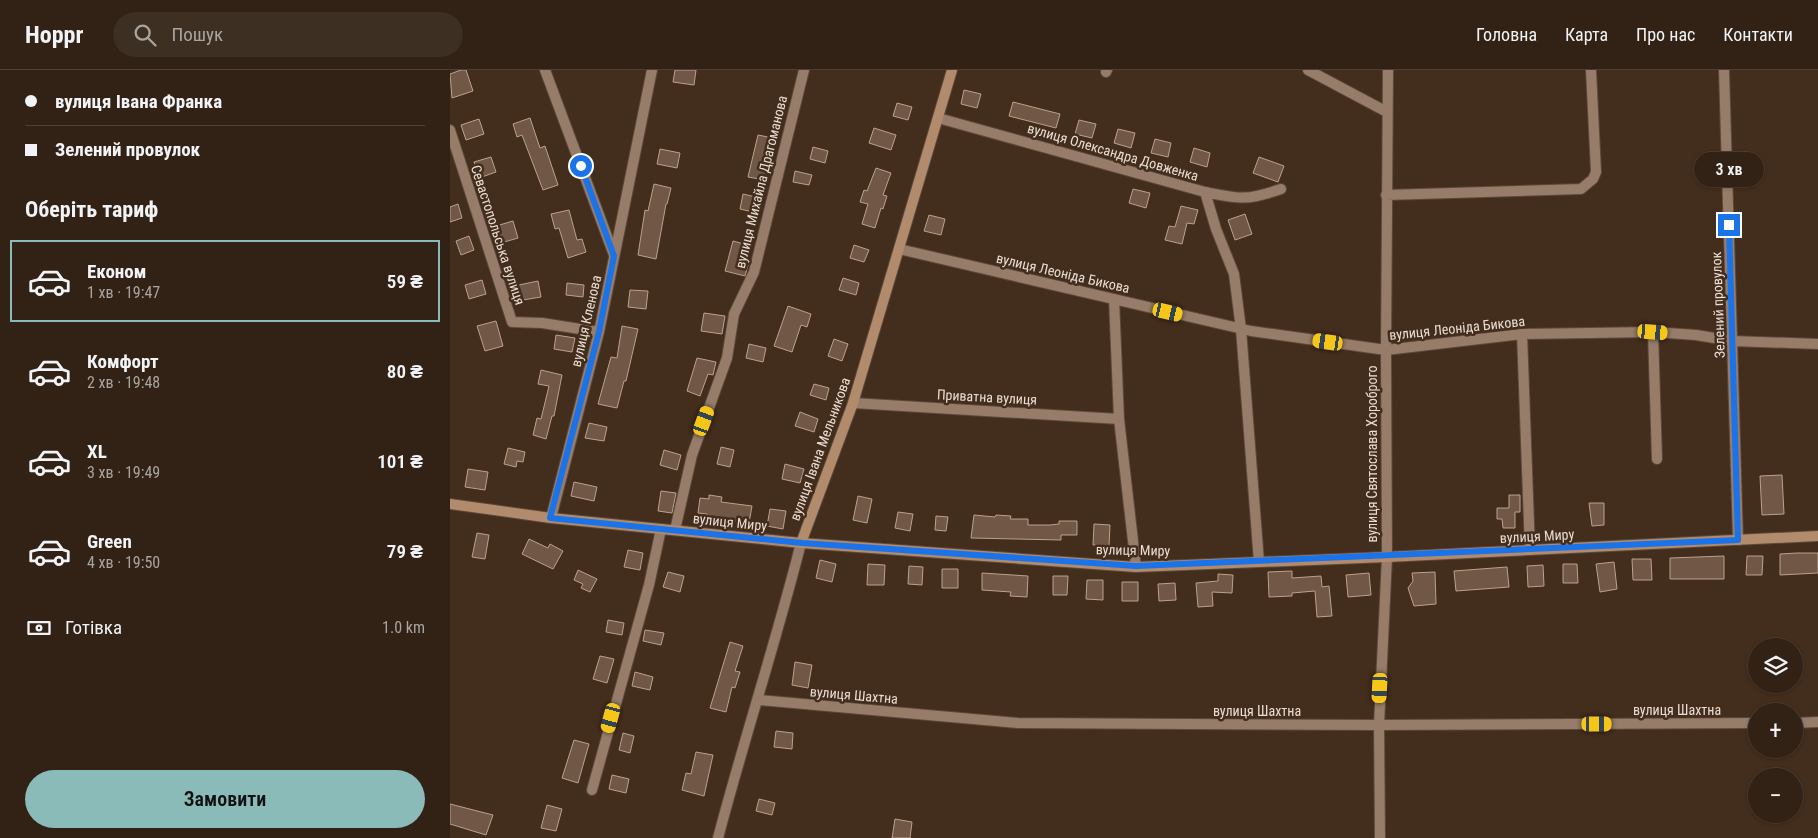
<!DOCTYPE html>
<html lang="uk">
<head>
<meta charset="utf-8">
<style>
	:root { --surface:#322215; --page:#3d2f22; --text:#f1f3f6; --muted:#a8a4a0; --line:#4d3f34; --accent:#8bbbb9 }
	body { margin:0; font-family:"Roboto Condensed",sans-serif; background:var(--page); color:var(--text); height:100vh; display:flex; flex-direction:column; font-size:19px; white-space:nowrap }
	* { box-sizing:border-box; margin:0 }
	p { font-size:16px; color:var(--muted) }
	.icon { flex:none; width:28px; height:28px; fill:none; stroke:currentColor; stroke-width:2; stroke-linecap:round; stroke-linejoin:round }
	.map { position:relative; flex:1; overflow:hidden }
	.side { display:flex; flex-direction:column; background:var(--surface); width:450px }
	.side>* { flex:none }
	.top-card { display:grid; align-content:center; height:110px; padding:0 25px; background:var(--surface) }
	.buttons { position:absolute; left:1298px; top:568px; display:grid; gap:10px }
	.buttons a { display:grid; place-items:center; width:55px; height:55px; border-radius:50%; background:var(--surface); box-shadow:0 1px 4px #0004,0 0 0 1px var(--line); font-size:25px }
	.end { position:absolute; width:22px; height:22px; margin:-11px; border:6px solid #1a73e8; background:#fff; box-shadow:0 0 0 2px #fff }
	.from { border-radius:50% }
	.bubble { position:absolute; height:35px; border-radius:18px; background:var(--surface); box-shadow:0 1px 4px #0004,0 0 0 1px var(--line); font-size:16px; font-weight:600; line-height:35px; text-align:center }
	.car { position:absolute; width:15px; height:30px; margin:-15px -8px; border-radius:6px; box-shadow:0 0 4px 1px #0007; background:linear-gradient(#f5c518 24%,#345 0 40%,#f5c518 0 76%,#345 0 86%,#f5c518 0) }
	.top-card b { display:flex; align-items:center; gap:18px; height:48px; font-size:19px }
	.top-card b+b { border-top:1px solid var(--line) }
	.top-card i { width:12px; height:12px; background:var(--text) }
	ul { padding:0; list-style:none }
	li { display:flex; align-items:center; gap:15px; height:82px; margin:0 10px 8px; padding:0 15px; border:2px solid transparent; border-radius:0px }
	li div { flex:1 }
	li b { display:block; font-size:19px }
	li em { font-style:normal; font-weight:600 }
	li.active { border-color:var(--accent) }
	li>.icon { width:45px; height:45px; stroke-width:1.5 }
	h2 { padding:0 25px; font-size:22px; line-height:60px }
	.pay { display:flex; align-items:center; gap:12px; height:55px; padding:0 25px; font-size:19px }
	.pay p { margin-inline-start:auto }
	.cta { display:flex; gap:10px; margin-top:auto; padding:10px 25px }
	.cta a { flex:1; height:58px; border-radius:30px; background:var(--accent); color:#111; font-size:20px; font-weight:600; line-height:58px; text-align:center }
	header { display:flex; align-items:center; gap:30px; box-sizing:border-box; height:70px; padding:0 25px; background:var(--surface); border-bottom:1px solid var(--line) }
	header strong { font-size:24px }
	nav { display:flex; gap:28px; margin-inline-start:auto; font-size:18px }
	.search { width:350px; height:45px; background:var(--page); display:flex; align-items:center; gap:12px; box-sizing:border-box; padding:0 18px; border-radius:28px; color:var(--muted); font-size:19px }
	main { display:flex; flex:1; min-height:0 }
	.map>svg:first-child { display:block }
	.building { fill:#715846; stroke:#bca18d }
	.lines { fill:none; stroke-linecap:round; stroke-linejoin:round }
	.street-casing { stroke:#5b493b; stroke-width:12 }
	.secondary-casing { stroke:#5b493b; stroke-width:12 }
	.street { stroke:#967c69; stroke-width:10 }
	.secondary { stroke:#b28a6c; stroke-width:10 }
	.route { stroke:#1a73e8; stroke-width:6 }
	.labels { text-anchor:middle; stroke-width:5; stroke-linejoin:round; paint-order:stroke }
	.street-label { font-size:14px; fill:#ebddd3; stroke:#432d1c }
</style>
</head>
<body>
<header>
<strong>Hoppr</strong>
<div class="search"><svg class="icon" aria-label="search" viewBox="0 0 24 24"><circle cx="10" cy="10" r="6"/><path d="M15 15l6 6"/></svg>Пошук</div>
<nav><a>Головна</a><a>Карта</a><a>Про нас</a><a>Контакти</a></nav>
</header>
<main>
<section class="side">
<div class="top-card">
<b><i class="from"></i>вулиця Івана Франка</b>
<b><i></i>Зелений провулок</b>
</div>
<h2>Оберіть тариф</h2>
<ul>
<li class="active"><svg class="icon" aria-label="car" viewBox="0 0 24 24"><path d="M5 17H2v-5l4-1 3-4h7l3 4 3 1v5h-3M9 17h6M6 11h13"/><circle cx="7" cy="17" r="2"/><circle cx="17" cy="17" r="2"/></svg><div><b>Економ</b><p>1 хв · 19:47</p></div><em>59 ₴</em></li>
<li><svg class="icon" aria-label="car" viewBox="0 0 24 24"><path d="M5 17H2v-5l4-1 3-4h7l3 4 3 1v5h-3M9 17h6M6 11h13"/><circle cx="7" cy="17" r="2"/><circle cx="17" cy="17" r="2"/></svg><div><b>Комфорт</b><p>2 хв · 19:48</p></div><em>80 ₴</em></li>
<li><svg class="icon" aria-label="car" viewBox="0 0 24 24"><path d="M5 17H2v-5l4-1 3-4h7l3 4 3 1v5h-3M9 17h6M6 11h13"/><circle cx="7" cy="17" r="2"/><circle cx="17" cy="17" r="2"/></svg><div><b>XL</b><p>3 хв · 19:49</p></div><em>101 ₴</em></li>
<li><svg class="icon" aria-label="car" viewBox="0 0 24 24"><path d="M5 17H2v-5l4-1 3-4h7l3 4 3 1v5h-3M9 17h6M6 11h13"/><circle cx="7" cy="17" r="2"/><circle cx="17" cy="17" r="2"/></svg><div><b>Green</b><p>4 хв · 19:50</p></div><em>79 ₴</em></li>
</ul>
<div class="pay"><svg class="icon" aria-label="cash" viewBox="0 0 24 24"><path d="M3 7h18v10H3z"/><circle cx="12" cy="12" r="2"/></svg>Готівка<p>1.0 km</p></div>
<div class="cta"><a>Замовити</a></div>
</section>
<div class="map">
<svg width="1368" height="768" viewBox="0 0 1368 768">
	<rect width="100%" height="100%" fill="#432d1c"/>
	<path class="building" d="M11,0h5l7,21 -21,7 -2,-24z
		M225,0h21l-2,15 -21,-3z
		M514,20l17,4 -4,14 -16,-4z
		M563,32l47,12 -4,14 -47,-12z
		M447,33l15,4 -4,13 -15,-4z
		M80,48l10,30 5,-2 13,39 -15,5 -21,-55 -5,2 -4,-13z
		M29,49l5,15 -18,6 -5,-15z
		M629,50l17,4 -4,14 -17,-4z
		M424,58l22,7 -5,15 -22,-7z
		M668,59l17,4 -4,15 -17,-5z
		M308,65l15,3 -8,42 -17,-3z
		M705,69l16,4 -3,14 -17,-4z
		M363,77l15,4 -3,12 -15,-4z
		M744,78l16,5 -3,14 -17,-5z
		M210,79l20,4 -3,15 -20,-4z
		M41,87l5,15 -17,6 -5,-16z
		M809,87l25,9 -6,16 -25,-9z
		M426,98l15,5 -8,22 4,1 -4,13 -2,-1 -6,20 -13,-4 6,-20 -8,-2 4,-12 3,1z
		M345,101l17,4 -3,10 -16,-3z
		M204,114l17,4 -4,16h-1l-10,55 -18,-4 7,-45 3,1z
		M683,119l17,4 -4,15 -17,-5z
		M293,124l17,4 -3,15 -17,-4z
		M8,134l4,14 -12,4v-15z
		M731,136l17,4 -4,14 -7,-1 -5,21 -17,-4 4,-14 6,1z
		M119,140l8,30 5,-1 4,13 -18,6 -9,-30 -4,1 -4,-15z
		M795,144l7,20 -17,6 -7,-20z
		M479,145l16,4 -4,16 -17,-4z
		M63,151l5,17 -17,5 -5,-17z
		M19,166l5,14 -13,5 -5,-14z
		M283,171l15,4 -5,19 5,1 -3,11 -20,-5z
		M404,175l15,5 -5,12 -14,-4z
		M393,208l16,5 -3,12 -17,-5z
		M32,210l4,14 -17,5 -4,-14z
		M88,211l3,16 -24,4 -3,-15z
		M117,213l17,2 -1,12 -17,-2z
		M180,220l18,1 -2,18 -18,-2z
		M338,236l23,8 -4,13 -6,-2 -9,27 -18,-6z
		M254,243l21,3 -3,18 -21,-3z
		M46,251l7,25 -18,5 -8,-25z
		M172,256l16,3 -12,52h-2l-7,27 -19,-4 13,-47 6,1z
		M106,265l19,3 -3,14 -18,-3z
		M384,269l14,5 -6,17 -14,-5z
		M299,274l17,4 -3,14 -17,-4z
		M247,288l19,4 -3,13 -5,-1 -8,22 -13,-5z
		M91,300l21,5 -8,41h-2l-6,23 -13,-4 4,-17 4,1 8,-33 -11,-2z
		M364,314l15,4 -3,12 -16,-5z
		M350,342l18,7 -4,13 -19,-6z
		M139,353l18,4 -3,14 -19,-3z
		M271,377l13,3 -4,17 -13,-3z
		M58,378l17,4 -2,10 -6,-1 -1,6 -12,-3z
		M214,380l17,5 -4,15 -17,-5z
		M335,394l19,5 -4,14 -18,-4z
		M18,399l20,3 -3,18 -20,-3z
		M1332,405l2,39 -22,1 -2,-39z
		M124,412l23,5 -3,14 -23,-5z
		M211,421l15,2 -4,20 -14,-2z
		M259,425l13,2 -1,5 31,4 -3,17 -42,-6v-3l-9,-1 2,-15 9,1z
		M1059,425h11v17h-5v16h-12l-1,-9h-5v-11h12z
		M408,426l14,3 -5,24 -14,-3z
		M1139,433h15v22l-12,1z
		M320,439l16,2 -3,18 -16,-3z
		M448,442l15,2 -3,17 -15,-3z
		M524,445l21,2 1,-2 15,1 -1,3h18v6h22l9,-1v-3h18v14h-16v5l-90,-2z
		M486,446l12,1 -2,14 -11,-1z
		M644,454l16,1 -1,21 -16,-1z
		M27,463l12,2 -4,24 -13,-2z
		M79,469l19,9 2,-4 13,7 -10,18 -31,-15z
		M178,480l15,3 -3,17 -16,-3z
		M1347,483h21v20l-38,2v-21z
		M1274,486v23h-54v-21z
		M1297,486h16l-1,19h-16z
		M1182,489h19l1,21h-19z
		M370,490l16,4 -4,18 -16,-4z
		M1164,492l3,27 -17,3 -4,-28z
		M418,494l17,1 -1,20h-17z
		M1113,494h14l1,19h-15z
		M1093,495l1,21 -16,1 -1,-21z
		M459,496l14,1 -1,18 -14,-1z
		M1057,497l2,20 -53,4 -2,-20z
		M492,499h16v19h-16z
		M128,500l19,9 -7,13 -9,-4 2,-4 -9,-4z
		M842,501v7l29,-2 1,11 7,-1 3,30 -15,1 -2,-26 -23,2v3l-23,1 -1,-25z
		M218,502l16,4 -4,16 -17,-5z
		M985,502l1,32 -22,2 -6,-18 5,-7 -1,-8z
		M532,503l46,3 -1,21 -17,-1 1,-4 -29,-2z
		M919,503l2,22 -23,2 -2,-22z
		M768,504l15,1 -1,18 -20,-1 1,14 -15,1 -2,-24 22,-2z
		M603,506h15l-1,19h-14z
		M637,510h16v20l-17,-1z
		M672,512h16v19h-16z
		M725,513l1,17 -17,1 -1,-17z
		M158,550l16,3 -2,12 -16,-3z
		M195,560l19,3 -3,12 -18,-4z
		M280,572l13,4 -8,25 5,1 -5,16 -3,-1 -6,25 -16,-4z
		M150,586l14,3 -7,24 -14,-4z
		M345,592l17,3 -4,23 -16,-3z
		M185,602l18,5 -3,13 -18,-4z
		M326,661l17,2 -1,16 -18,-2z
		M173,663l11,3 -4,17 -11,-3z
		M124,670l15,4 -11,39 -16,-5z
		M246,682l17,3 -9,41 -22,-6 4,-17 5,1z
		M162,705l17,4 -3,14 -17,-4z
		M309,729l16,4 -3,12 -16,-4z
		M0,734l43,11 -7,20 -36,-11z
		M97,735l15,4 -6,22 -15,-3z
		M445,749l17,3 -2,16h-18z"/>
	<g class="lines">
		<defs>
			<path id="street" d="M95,0l69,185
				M858,0l79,42
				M1274,0l14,470
				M656,2l1,-2
				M488,48l267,74c35,7 41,9 76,-3
				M0,60l62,192 30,1 57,9
				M755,122l11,37 18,45 7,55 18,233
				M936,125l195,-6 12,-10 3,-7 -5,-102
				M449,179l352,82 135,19 136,-16 131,-2 43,3 37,6 85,3
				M664,229l5,120 17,148
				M1203,262l4,127
				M1072,264l8,216
				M403,333l266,16
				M101,448l48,-186 53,-262
				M225,460l17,-75 35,-97 7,-44 20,-42 50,-202
				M309,630l259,23 361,2 377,-2
				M1344,653l24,-1
				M142,720l57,-205 12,-56
				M268,768c26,-99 58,-196 83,-295
				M930,768l-1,-113 8,-168 -1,-207 2,-280"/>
			<path id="secondary" d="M0,434l101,14 250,25 335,24 251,-10 431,-21
				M351,473l52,-140 99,-333"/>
		</defs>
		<use href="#street" class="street-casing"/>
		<use href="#secondary" class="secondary-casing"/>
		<use href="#street" class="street"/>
		<use href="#secondary" class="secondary"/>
	</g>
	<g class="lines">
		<path class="route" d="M131,96l33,90 -15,76 -49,186 252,25 334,23 602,-26 -9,-315"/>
	</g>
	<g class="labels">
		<g class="street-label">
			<text transform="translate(663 82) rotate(16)" y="5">вулиця Олександра Довженка</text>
			<text transform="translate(311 112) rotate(-76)" y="5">вулиця Михайла Драгоманова</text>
			<text transform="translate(48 165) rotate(72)" y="5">Севастопольська вулиця</text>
			<text transform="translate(613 203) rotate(13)" y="5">вулиця Леоніда Бикова</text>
			<text transform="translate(1268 235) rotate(-92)" y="5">Зелений провулок</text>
			<text transform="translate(136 251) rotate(-77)" y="5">вулиця Кленова</text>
			<text transform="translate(1007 258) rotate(-6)" y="5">вулиця Леоніда Бикова</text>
			<text transform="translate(537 327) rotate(3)" y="5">Приватна вулиця</text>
			<text transform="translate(370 379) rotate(-70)" y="5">вулиця Івана Мельникова</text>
			<text transform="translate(922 384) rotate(-90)" y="5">вулиця Святослава Хороброго</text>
			<text transform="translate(280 452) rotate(6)" y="5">вулиця Миру</text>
			<text transform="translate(1087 466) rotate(-3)" y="5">вулиця Миру</text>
			<text transform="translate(683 480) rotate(1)" y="5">вулиця Миру</text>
			<text transform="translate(404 625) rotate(5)" y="5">вулиця Шахтна</text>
			<text x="1227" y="645">вулиця Шахтна</text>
			<text x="807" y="646">вулиця Шахтна</text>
		</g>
	</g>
</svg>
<div class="buttons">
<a><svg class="icon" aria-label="layers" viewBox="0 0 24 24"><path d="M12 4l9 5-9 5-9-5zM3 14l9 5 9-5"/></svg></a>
<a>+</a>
<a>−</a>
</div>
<i class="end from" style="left:131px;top:96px"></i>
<i class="end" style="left:1279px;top:155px"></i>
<div class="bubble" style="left:1244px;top:82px;width:70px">3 хв</div>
<i class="car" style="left:718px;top:242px;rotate:103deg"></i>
<i class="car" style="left:1203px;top:262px;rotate:94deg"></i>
<i class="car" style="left:878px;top:272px;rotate:278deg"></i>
<i class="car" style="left:254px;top:351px;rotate:20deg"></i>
<i class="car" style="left:930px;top:618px;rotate:183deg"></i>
<i class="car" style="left:161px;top:648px;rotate:195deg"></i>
<i class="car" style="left:1147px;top:654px;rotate:90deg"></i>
</div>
</main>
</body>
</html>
